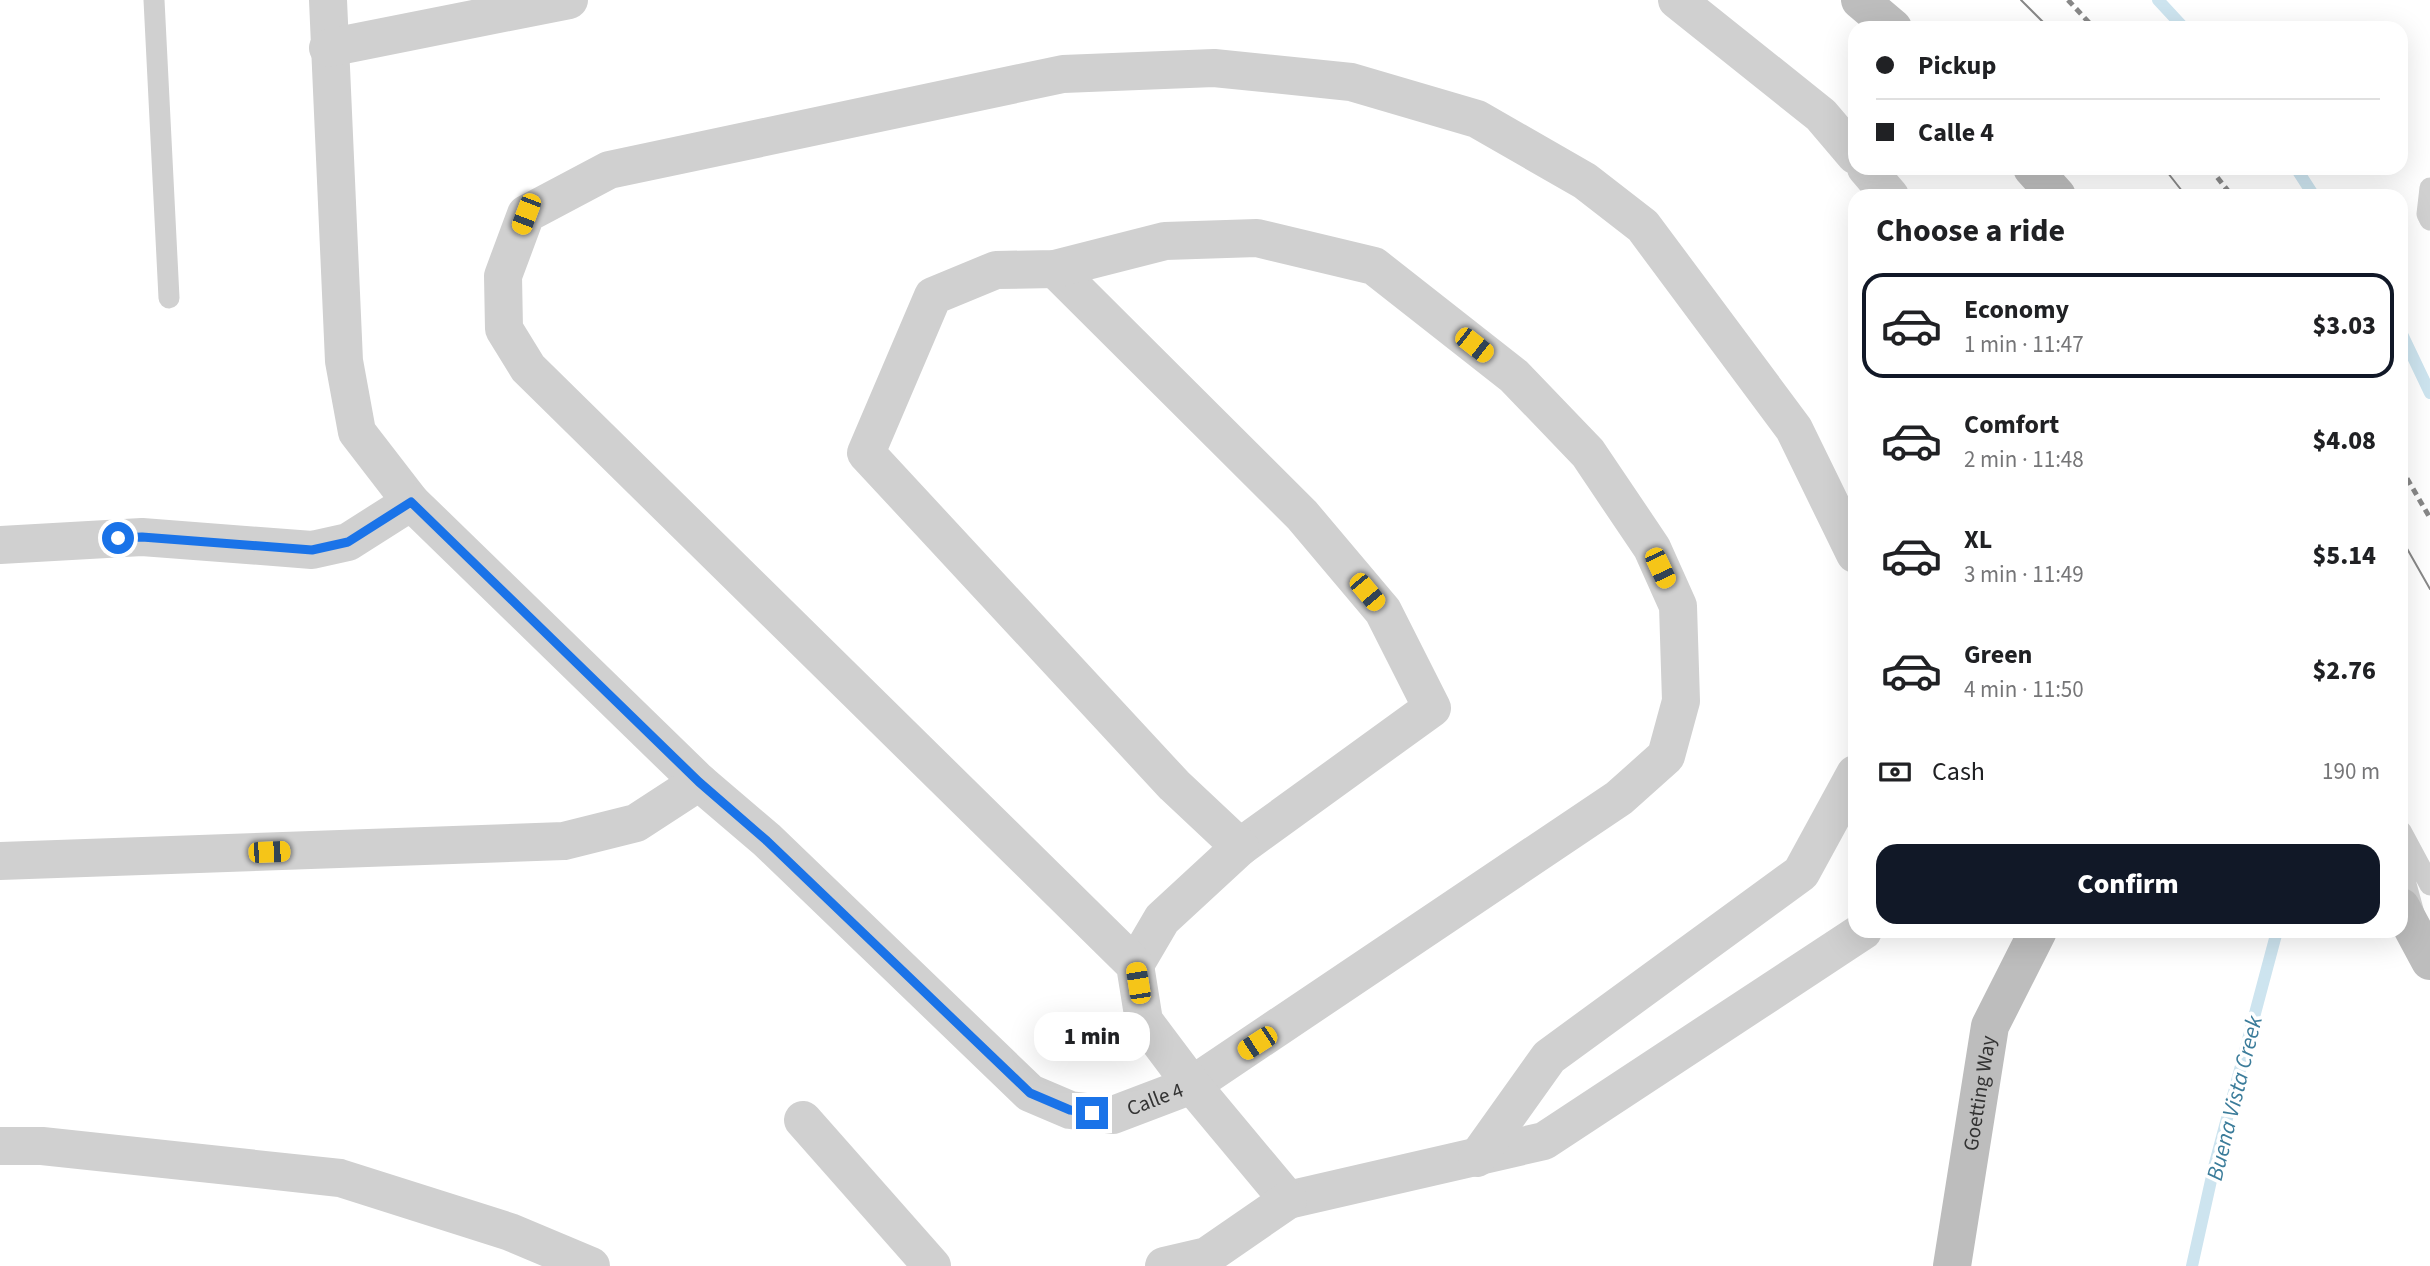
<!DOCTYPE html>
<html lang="en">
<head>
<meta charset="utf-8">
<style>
	:root { --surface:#fff; --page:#f6f6f6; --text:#202124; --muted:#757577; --line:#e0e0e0; --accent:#111827 }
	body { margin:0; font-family:"Source Sans 3",sans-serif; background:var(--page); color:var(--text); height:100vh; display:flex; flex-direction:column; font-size:26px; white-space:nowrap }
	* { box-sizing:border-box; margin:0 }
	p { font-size:23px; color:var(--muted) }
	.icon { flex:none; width:38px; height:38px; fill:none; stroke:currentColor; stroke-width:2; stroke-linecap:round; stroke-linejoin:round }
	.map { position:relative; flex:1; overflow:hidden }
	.sheet { position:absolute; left:1848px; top:189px; width:560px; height:749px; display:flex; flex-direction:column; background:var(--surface); border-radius:21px; box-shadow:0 7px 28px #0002 }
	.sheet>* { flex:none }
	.guide { position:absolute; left:1848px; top:21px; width:560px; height:154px; border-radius:21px; box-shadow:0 7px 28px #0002; display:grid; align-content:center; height:154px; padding:0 28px; background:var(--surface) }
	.end { position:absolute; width:32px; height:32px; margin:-16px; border:9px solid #1a73e8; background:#fff; box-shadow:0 0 0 4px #fff }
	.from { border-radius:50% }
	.bubble { position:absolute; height:49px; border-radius:21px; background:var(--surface); box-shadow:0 7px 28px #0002; font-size:23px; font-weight:800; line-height:49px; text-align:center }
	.car { position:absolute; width:21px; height:42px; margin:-21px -10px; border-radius:9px; box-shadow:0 0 5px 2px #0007; background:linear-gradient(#f5c518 24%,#345 0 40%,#f5c518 0 76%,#345 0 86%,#f5c518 0) }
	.guide b { display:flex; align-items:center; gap:24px; height:66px; font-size:26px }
	.guide b+b { border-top:2px solid var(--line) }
	.guide i { width:18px; height:18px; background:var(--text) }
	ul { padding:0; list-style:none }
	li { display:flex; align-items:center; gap:21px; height:105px; margin:0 14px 10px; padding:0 14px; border:4px solid transparent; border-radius:21px }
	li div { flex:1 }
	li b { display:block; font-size:26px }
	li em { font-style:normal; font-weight:800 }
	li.active { border-color:var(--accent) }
	li>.icon { width:63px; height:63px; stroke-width:1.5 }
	h2 { padding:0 28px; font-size:32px; line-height:84px }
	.pay { display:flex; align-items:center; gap:18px; height:77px; padding:0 28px; font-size:26px }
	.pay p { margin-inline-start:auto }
	.cta { display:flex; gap:14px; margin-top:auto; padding:14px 28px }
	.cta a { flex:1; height:80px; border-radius:21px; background:var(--accent); color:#fff; font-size:28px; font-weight:800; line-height:80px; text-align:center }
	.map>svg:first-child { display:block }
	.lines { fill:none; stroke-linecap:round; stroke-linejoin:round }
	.stream { stroke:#cde4ef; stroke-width:12 }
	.lane { stroke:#d0d0d0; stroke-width:21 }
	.street { stroke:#d0d0d0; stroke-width:38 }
	.secondary { stroke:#bdbdbd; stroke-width:38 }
	.tram { stroke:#888; stroke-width:2 }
	.rail { stroke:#888; stroke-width:5; stroke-dasharray:7 5; stroke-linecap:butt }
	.route { stroke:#1a73e8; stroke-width:9 }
	.labels { text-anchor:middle; stroke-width:7; stroke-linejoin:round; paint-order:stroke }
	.street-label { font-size:21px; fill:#333; stroke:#fff }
	.water-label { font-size:23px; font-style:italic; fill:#3b7c9a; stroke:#fff }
</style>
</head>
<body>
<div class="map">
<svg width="2430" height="1266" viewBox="0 0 2430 1266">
	<rect width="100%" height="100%" fill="#fff"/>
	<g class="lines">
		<path class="stream" d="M2158,0l26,28
			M2296,168l18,28
			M2401,332l29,61
			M2192,1266l22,-99 63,-236"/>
		<path class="lane" d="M154,0l15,298
			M2430,188l-3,26 3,6
			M2401,831l29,54
			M2401,866l14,51"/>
		<g class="street">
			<path d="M328,0l16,361 13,71 54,70"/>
			<path d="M1677,0l144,115 34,40"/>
			<path d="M328,48l241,-48"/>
			<path d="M1866,168l24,28"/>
			<path d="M1055,269l247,246 81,96 49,97 -192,139"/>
			<path id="s1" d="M0,545l142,-8 170,13 36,-8 63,-40 288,280 68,58 263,253 40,17 43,5 79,-30 427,-287 47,-42 15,-55 -3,-95 -26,-58 -64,-95 -74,-77 -140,-110 -117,-28 -92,3 -110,28 -59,1 -63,26 -67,157 308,332 66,62 -78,72 -27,46"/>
			<path d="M1855,554l-61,-125 -151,-203 -58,-45 -108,-62 -126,-37 -137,-14 -151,6 -454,96 -83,44 -23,62 1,53 24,39 607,597 9,56 48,64 96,115 256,-59 319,-210"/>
			<path d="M0,861l564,-20 72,-18 63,-41"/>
			<path d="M803,1120l129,146"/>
			<path d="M0,1146h42l298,32 170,54 81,34"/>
			<path d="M1477,1158l72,-101 252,-184 54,-99"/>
			<path d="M1164,1266l43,-10 81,-56"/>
		</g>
		<g class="secondary">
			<path d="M1860,0l33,28"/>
			<path d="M2032,168l25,28"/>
			<path d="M2401,907l29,54"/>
			<path id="s2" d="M1952,1266l38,-240 48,-95"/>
		</g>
		<path class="tram" d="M2021,0l28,28
			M2164,168l22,28
			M2401,538l29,51"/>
		<path class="rail" d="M2068,0l26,28
			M2210,168l22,28
			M2401,468l29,50"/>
	</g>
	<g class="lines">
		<path class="route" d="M118,538l24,-1 170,13 36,-8 63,-40 288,280 68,59 263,252 40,17 22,3"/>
	</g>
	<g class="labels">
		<g class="street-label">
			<text dy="7" stroke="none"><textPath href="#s2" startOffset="175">Goetting Way</textPath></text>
			<text dy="7" stroke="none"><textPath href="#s1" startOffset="1412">Calle 4</textPath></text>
		</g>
		<g class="water-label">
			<text transform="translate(2234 1098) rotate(-76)" y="8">Buena Vista Creek</text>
		</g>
	</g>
</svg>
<i class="end from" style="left:118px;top:538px"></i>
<i class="end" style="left:1092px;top:1113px"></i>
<div class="bubble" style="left:1034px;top:1012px;width:116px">1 min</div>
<i class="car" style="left:526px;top:214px;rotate:201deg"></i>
<i class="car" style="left:1474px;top:345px;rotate:128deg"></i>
<i class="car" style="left:1660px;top:568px;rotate:155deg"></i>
<i class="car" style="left:1367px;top:592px;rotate:140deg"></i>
<i class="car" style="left:269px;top:852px;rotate:88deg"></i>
<i class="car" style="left:1138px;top:983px;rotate:351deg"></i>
<i class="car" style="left:1257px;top:1043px;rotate:237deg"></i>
<div class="guide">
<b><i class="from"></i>Pickup</b>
<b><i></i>Calle 4</b>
</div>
<section class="sheet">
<h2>Choose a ride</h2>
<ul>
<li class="active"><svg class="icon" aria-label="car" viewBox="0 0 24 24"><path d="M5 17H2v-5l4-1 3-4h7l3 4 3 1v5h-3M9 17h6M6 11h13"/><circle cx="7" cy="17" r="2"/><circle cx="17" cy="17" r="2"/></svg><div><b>Economy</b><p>1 min · 11:47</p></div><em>$3.03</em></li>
<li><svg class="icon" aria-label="car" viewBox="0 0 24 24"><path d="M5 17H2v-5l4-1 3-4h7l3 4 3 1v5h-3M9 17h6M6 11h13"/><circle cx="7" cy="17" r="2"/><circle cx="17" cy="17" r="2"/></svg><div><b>Comfort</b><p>2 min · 11:48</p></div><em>$4.08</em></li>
<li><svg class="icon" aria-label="car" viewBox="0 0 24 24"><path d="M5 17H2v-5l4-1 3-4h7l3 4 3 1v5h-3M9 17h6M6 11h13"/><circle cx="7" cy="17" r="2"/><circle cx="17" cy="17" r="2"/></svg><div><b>XL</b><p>3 min · 11:49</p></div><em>$5.14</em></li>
<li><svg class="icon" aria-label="car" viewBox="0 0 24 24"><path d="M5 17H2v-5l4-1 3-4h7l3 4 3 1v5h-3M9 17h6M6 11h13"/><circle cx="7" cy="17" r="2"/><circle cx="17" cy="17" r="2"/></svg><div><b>Green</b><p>4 min · 11:50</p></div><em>$2.76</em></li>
</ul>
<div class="pay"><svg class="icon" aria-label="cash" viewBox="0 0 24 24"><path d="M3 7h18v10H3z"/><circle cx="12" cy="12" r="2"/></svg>Cash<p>190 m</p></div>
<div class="cta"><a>Confirm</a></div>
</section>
</div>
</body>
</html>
